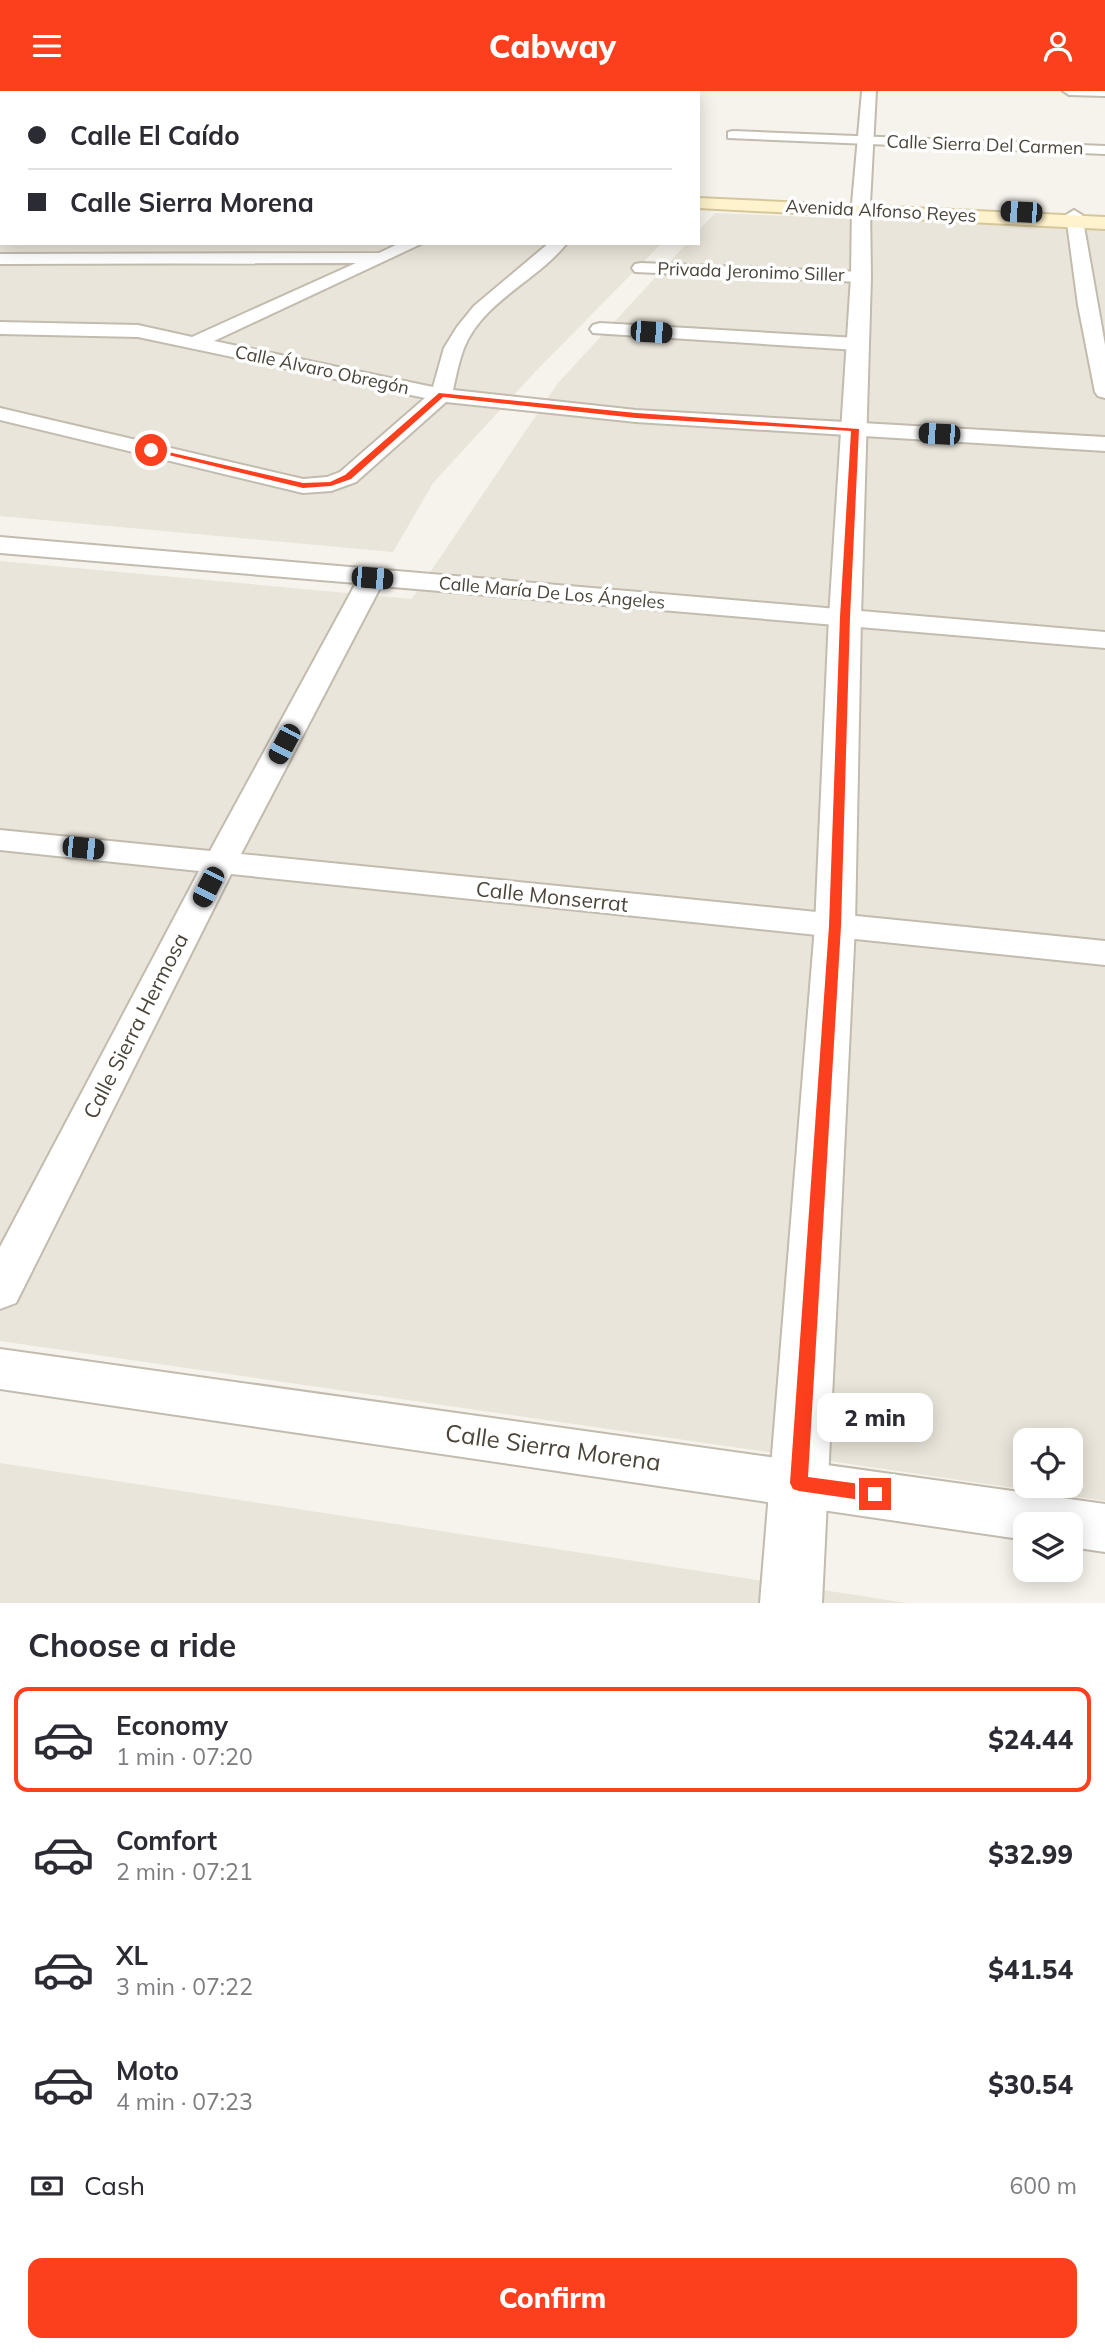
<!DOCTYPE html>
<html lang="en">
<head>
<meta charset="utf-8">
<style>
	:root { --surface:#fff; --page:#f7f7f7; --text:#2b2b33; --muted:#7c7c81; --line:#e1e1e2; --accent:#fc3f1d }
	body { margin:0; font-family:Mulish,sans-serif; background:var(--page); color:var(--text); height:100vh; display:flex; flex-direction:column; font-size:26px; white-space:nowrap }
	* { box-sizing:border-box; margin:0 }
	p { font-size:23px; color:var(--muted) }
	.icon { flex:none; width:38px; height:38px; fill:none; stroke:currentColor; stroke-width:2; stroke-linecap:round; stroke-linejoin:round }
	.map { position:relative; height:1512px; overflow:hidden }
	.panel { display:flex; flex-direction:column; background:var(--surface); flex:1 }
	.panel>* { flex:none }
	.hud { position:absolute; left:0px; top:0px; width:700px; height:154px; box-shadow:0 4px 18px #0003; display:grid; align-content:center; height:154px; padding:0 28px; background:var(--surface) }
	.tools { position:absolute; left:1013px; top:1337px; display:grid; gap:14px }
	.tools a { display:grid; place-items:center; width:70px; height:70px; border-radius:14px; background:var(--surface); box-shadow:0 4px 18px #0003; font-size:35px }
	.end { position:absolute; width:32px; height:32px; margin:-16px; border:9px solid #fc3f1d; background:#fff; box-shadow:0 0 0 4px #fff }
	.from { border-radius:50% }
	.bubble { position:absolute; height:49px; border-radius:14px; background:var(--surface); box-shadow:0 4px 18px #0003; font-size:23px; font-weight:800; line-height:49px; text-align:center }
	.car { position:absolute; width:21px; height:42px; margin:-21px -10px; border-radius:9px; box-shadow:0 0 5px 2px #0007; background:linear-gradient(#222 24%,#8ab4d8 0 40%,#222 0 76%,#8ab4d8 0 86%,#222 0) }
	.hud b { display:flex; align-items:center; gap:24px; height:66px; font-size:26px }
	.hud b+b { border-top:2px solid var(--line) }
	.hud i { width:18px; height:18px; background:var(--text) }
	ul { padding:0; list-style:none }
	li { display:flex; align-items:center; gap:21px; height:105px; margin:0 14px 10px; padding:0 14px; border:4px solid transparent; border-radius:14px }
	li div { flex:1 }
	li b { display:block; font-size:26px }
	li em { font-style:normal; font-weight:800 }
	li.active { border-color:var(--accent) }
	li>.icon { width:63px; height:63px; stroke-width:1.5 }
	h2 { padding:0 28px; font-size:32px; line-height:84px }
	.pay { display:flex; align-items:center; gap:18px; height:77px; padding:0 28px; font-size:26px }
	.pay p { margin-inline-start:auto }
	.cta { display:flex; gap:14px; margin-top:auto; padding:14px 28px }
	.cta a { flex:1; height:80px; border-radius:14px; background:var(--accent); color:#fff; font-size:28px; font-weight:800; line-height:80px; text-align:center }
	header { display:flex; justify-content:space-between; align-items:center; height:91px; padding:0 28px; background:var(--accent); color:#fff; font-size:32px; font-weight:800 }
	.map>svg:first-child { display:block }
	.residential { fill:#eae5da; fill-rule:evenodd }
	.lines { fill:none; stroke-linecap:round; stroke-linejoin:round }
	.minor-casing { stroke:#c2bbae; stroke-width:4 }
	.tertiary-casing { stroke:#c2bbae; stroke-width:4 }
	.secondary-casing { stroke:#d6c79b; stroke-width:4 }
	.minor { fill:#fff; fill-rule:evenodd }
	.tertiary { fill:#fff; fill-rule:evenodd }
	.secondary { fill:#fff3cd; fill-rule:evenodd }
	.route { fill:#fc3f1d }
	.labels { text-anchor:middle; stroke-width:7; stroke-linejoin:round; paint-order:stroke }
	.far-street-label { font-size:18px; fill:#4b4439; stroke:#fff }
	.street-label { font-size:21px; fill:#4b4439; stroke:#fff }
	.near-street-label { font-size:24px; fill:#4b4439; stroke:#fff }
</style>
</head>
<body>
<header><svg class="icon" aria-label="menu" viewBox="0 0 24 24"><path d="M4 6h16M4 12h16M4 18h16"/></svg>Cabway<svg class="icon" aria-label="person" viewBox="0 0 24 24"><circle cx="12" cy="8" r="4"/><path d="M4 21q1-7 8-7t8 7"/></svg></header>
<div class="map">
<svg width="1105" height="1512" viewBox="0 0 1105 1512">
	<rect width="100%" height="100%" fill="#f6f3ec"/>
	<path class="residential" d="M0,0h616l1,2h-615l-2,23z
		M0,30l2,122h660l-127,129 -102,111 -40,69 -393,-36z
		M715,122l390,16v1272l-1105,-160v-780l412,38 146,-216 129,-140h11v-12zM1026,1349h45v46h-45z
		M0,1372l907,140h-907z"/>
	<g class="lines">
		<defs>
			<path id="minor" d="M111,0h14l-15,2z
				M348,0h12v2h-12z
				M462,0h12l1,2h-13z
				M1063,0h42v5l-36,-1z
				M0,15h2v8h-2z
				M0,40h2v8h-2z
				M733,40l372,15v8l-377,-16v-6z
				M0,73h2l-2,9z
				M1074,119l8,5 23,130v53l-7,-2 -3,-4 -17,-87 -12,-90z
				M400,152h23l-209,98 219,46 11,-39 13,-21 17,-21 75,-63h18c-30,38 -84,58 -103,105 -5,13 -8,28 -11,42l183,20 469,27v14l-469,-29 -190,-20 -90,80 -25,9 -28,2 -303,-73v-12l303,71 24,-2 13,-5 85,-74 -287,-61 -138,-3v-12l138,3 54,12 164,-74 -356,1v-10l379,-1z
				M641,172l220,9 9,5 -9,5 -226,-10 -3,-4 3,-4z
				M600,232l257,15 10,6 -10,6 -264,-17 -3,-4 3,-4z
				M0,446l1105,95v16l-724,-62 -140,268 864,87v24l-874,-91 -215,429 -16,6v-62l199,-376 -199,-21v-20l210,21 146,-268 -356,-30z
				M0,1258l1105,155v48l-34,-5v-23h-45v16l-1026,-151z"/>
			<path id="tertiary" d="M862,0h14l-6,113 1,73 -10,340 -6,309 -33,677h-62l55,-677 14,-309 22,-340 1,-73z"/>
			<path id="secondary" d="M698,107l407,19v12l-407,-21z
				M0,108h2v12h-2z"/>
		</defs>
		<use href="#minor" class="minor-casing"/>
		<use href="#tertiary" class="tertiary-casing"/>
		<use href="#secondary" class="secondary-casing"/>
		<use href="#minor" class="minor"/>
		<use href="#tertiary" class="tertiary"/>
		<use href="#secondary" class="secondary"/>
	</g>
	<path class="route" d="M439,302l197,20 223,16 -9,188 -9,309 -33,551 67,9 6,3 3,5 -3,6 -6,2 -76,-11 -6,-2 -3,-6 39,-557 11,-309 11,-186 -215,-13 -193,-21 -92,82 -20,7 -28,2 -155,-38 3,-2 152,35 27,-1 15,-7z"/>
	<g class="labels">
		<g class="far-street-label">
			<text transform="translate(985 54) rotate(2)" y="6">Calle Sierra Del Carmen</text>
			<text transform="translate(881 120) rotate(3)" y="6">Avenida Alfonso Reyes</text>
			<text transform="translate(751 181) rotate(2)" y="6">Privada Jeronimo Siller</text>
			<text transform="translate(322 279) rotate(12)" y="6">Calle Álvaro Obregón</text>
			<text transform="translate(552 502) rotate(5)" y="6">Calle María De Los Ángeles</text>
		</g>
		<g class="street-label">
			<text transform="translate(552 806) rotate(6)" y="7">Calle Monserrat</text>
			<text transform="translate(136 935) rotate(-63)" y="7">Calle Sierra Hermosa</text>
		</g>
		<g class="near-street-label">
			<text transform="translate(553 1357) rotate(8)" y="8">Calle Sierra Morena</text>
		</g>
	</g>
</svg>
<div class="tools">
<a><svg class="icon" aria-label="locate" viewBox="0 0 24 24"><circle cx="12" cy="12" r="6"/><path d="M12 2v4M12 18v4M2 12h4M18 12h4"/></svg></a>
<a><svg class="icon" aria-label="layers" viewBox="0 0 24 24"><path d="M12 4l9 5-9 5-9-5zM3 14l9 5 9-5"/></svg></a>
</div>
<i class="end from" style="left:151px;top:359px"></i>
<i class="end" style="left:875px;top:1403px"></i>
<div class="bubble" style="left:817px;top:1302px;width:116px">2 min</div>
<i class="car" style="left:1021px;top:121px;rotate:273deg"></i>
<i class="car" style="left:651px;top:241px;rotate:94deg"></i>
<i class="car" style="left:939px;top:343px;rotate:273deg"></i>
<i class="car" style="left:372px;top:487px;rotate:95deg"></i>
<i class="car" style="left:284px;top:653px;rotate:208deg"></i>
<i class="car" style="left:83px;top:757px;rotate:96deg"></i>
<i class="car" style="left:208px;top:796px;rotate:207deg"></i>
<div class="hud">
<b><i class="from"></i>Calle El Caído</b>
<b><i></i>Calle Sierra Morena</b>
</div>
</div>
<section class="panel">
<h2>Choose a ride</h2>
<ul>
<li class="active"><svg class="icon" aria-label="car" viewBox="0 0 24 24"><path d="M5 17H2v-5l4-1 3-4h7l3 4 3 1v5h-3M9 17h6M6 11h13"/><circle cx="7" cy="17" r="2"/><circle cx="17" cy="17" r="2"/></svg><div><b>Economy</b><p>1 min · 07:20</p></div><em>$24.44</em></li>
<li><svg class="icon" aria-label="car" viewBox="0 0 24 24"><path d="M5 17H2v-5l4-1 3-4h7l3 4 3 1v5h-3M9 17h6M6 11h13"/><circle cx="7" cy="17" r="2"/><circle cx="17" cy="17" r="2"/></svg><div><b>Comfort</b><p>2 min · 07:21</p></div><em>$32.99</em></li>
<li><svg class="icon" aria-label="car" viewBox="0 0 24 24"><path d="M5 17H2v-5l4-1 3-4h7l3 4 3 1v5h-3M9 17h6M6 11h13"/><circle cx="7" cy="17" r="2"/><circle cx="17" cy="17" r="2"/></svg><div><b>XL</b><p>3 min · 07:22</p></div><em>$41.54</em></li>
<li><svg class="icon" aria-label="car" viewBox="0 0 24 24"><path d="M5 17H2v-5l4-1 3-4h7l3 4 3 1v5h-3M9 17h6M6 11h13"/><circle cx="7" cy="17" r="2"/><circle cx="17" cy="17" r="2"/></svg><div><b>Moto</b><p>4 min · 07:23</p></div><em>$30.54</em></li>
</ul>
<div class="pay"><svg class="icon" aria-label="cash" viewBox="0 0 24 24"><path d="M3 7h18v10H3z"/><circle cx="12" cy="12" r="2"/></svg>Cash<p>600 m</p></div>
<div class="cta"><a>Confirm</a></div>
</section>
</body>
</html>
